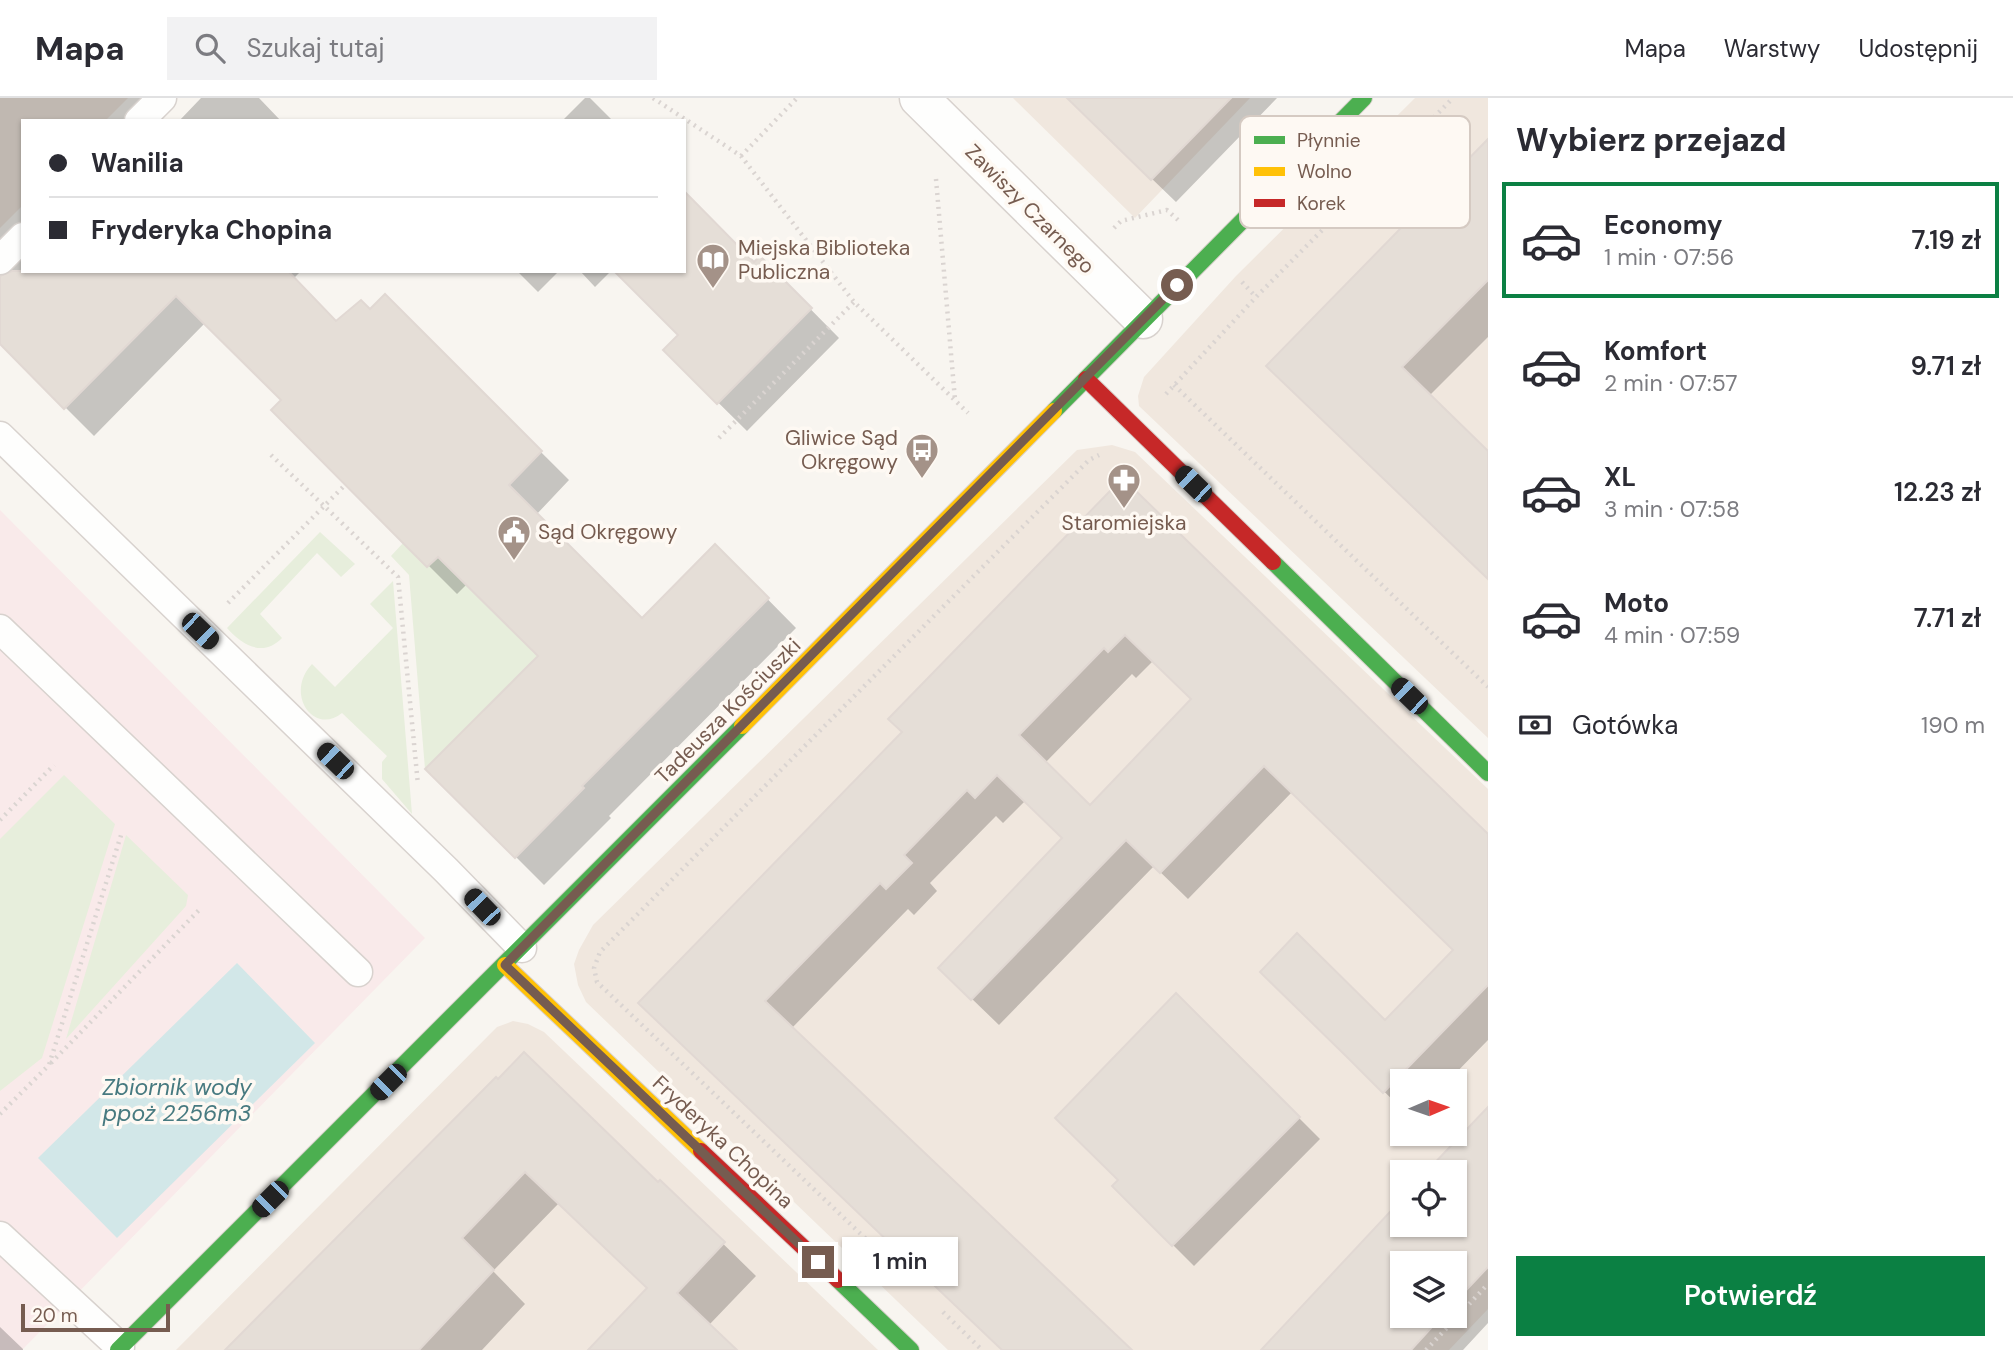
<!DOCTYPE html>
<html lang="pl">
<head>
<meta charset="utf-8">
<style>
	:root { --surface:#fff; --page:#f2f2f3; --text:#2b2b33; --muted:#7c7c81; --line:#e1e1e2; --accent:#0b8043 }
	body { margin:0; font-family:"DM Sans",sans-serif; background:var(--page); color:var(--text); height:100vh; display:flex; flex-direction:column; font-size:26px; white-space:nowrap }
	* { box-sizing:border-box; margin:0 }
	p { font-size:23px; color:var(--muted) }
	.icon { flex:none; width:38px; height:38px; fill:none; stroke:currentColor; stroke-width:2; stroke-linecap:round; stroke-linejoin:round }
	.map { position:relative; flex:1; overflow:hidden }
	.sheet { display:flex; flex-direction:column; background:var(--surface); width:525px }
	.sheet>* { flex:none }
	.hud { position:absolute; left:21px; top:21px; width:665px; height:154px; border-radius:0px; box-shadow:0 2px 5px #0004; display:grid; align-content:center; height:154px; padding:0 28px; background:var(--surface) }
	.needle { width:46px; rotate:88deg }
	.tools { position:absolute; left:1390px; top:971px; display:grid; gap:14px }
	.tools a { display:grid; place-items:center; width:77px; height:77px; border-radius:0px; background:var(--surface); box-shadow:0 2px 5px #0004; font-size:35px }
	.scale { position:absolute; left:21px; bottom:18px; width:149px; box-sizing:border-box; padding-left:7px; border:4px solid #765c50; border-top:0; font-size:19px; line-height:24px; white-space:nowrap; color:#765c50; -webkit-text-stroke:5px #fef9f3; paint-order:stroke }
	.end { position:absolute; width:32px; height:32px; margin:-16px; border:9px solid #765c50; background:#fff; box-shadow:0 0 0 4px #fff }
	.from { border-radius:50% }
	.bubble { position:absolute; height:49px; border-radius:0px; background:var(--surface); box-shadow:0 2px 5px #0004; font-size:23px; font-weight:600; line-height:49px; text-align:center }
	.car { position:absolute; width:21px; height:42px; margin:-21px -10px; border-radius:9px; box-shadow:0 0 5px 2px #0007; background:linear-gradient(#222 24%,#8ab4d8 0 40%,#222 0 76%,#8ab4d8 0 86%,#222 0) }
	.hud b { display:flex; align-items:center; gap:24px; height:66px; font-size:26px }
	.hud b+b { border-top:2px solid var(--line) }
	.hud i { width:18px; height:18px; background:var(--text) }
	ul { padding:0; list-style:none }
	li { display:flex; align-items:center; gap:21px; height:116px; margin:0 14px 10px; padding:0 14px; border:4px solid transparent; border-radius:0px }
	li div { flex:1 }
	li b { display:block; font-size:26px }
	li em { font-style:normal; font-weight:600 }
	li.on { border-color:var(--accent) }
	li>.icon { width:63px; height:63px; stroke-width:1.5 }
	h2 { padding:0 28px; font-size:32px; line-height:84px }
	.pay { display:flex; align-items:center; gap:18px; height:77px; padding:0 28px; font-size:26px }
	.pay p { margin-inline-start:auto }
	.primary-button { display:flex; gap:14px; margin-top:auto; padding:14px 28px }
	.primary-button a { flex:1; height:80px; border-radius:0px; background:var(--accent); color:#fff; font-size:28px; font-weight:600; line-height:80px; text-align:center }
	header { display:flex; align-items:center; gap:42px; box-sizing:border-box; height:98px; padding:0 35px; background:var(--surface); border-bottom:2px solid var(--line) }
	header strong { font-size:33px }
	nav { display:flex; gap:38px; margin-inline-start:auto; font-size:24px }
	.search { width:490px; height:63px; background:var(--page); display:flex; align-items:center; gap:18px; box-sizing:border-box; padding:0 24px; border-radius:0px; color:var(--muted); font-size:26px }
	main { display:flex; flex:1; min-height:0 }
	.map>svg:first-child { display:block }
	.residential { fill:#f0e7de; fill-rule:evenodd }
	.medical { fill:#f9eaea }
	.grass { fill:#e7eedc }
	.water { fill:#d2e7e8 }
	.shadow { fill:#0003; fill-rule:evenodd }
	.building { fill:#e5ded7; stroke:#e1d8d3; stroke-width:2; fill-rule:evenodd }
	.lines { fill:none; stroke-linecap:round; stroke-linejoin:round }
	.lane-casing { stroke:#d8d2ce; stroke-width:31 }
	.street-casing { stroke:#d8d2ce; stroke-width:41 }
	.fast-casing { stroke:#d8d1cc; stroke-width:18 }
	.slow-casing { stroke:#d8d1cc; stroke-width:18 }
	.jam-casing { stroke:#d8d1cc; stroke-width:18 }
	.path { stroke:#dad4d1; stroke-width:4.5; stroke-dasharray:2 5; stroke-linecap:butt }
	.lane { stroke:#fefefd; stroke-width:28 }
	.street { stroke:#fefefd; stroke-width:38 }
	.fast { stroke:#4caf50; stroke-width:16 }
	.slow { stroke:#ffc107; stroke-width:16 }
	.jam { stroke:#c62828; stroke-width:16 }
	.route { stroke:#765c50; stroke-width:9 }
	.labels { text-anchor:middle; stroke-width:7; stroke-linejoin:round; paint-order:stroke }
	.street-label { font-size:21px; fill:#765c50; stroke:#fef9f3 }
	.poi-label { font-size:21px; fill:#765c50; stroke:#fef9f3; text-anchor:start }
	.water-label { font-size:23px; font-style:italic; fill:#477a80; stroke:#fef9f3 }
	.key { fill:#fef9f3; stroke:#d5cac2; stroke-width:2 }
	.key-label { font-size:19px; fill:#765c50 }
</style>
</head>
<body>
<header>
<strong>Mapa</strong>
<div class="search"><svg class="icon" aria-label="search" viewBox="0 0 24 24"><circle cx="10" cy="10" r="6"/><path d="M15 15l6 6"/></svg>Szukaj tutaj</div>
<nav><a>Mapa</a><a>Warstwy</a><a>Udostępnij</a></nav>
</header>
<main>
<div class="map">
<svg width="1488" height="1252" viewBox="0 0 1488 1252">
	<rect width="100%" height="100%" fill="#f8f5f0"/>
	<path class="residential" d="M0,0h128l-23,23h-82v84l-23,23z
		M1013,0h237l-115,120z
		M1415,0h73v640l-349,-332 -1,-10 6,-19 92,-101z
		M1112,347l23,7 353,337v520l-39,41h-501l-362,-348 -8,-17 -4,-21 5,-14 14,-25 484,-475zM1402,984h52v52h-52zM1402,1074h52v53h-52zM1402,1166h52v52h-52z
		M513,923l15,3 16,8 334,318h-702l321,-323z"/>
	<path class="medical" d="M0,412l425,428 -403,412h-22z"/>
	<path class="grass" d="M320,434l35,32 -14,13 -24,-24 -57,61 22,24c-19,20 -40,7 -55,-10z
		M403,445l35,14 132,131 -75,11 -70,70 -16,-194 -18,-19z
		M393,483l19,233 -30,-35v-17l5,-6 -45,-43c-28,23 -58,-19 -30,-49l23,23 58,-59 -23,-24z
		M64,677l51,49 -73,234 -42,33v-252z
		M126,737l62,60 -2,11 -120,133z"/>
	<path class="water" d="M237,865l78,80 -198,195 -79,-80z"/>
	<path class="shadow" d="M0,0h155l-23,23h-109v150h278l-7,7 42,45 34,-12 15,-14 184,183 -33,35 106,106 73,-75 81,82 -187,188 2,2 -67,67 -116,-116 112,-113 -73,-72 -10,10 -184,-184 10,-9 -78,-78 -111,113 -94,-94z
		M201,0h58l22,23h-102z
		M585,0h5l23,23h-51z
		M1068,0h209l-101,104z
		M1488,44v195l-59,59 -132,-2z
		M760,160l79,80 -92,93 -82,-81 15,-15 4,-64 71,-7z
		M517,173h42l-21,21z
		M580,173h31l-16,16z
		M1111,395l377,343v204l-41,42h-45v27l-140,-137 123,50 70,-72 -163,-158 -104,107 -34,-33 -155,159 -59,-57 124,-129 -39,-38 -22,22 -7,-7 -66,67 7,8 -23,24 -6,-6 -117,120 338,321h-125l-337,-320 237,-297zM1153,563l40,38 -103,109 -45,-45 87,-89 4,4z
		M1176,897l144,144 -126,127 -80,-80 6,-6z
		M496,982l162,105 2,-3 96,94 -47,49 26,25h-122l36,-61 -90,-86 -66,68 32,33 -43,46h-255z
		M1488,1011v214l-25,27h-200l139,-125h52v-53h-25zM1402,1166h52v52h-52z
		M0,1229l23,22v1h-23z"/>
	<path class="building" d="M1067,0h164l-80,82z
		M1488,41v141l-86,87 86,84v128l-222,-213z
		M684,93l70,71 6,-6 52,52 -95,96 -54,-54 15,-15 -64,-64h70z
		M12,173h276l48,50 25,-21 9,9 15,-15 157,157 -33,34 133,133 73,-74 54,54 -187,188 2,2 -69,70 -90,-89 113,-113 -100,-99 -11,10 -24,-24 -132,-133 10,-10 -105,-104 -112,113 -64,-65v-68z
		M1135,392l353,344v151l-105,108 -35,-35 -88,-86 37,-39 88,87 68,-70 -189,-184 -104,107 -34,-33 -155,160 -33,-32 124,-130 -65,-63 -22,23 -8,-8 -63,65 8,8 -26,26 -6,-6 -115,118 367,349h-130l-364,-347 264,-271 -14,-13 222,-228zM1125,537l66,64 -101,106 -71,-70 85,-87 4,4z
		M1176,895l124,124 -128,129 -60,-60 6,-6 -63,-62z
		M524,954l134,130 2,-2 65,62 -48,51 60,57h-149l59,-62 -122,-116 -63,66 32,32 -75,80h-194l271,-273 2,2z
		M1488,1009v160l-34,36v-39h-52v52h40l-31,34h-150l141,-151v26h52v-53h-28z"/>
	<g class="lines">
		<defs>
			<path id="lane" d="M139,23l23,-23
				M0,162l23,-23
				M0,338l446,434 76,78
				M0,531l358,343
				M0,1138l120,111"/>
			<path id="street" d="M919,0l224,221"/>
			<path id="fast" d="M1054,313l310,-313
				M1273,464l215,211
				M838,1182l73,70
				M118,1252l624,-624"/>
			<path id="slow" d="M742,628l312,-315
				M505,867l196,186"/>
			<path id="jam" d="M1086,281l187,183
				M701,1053l137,129"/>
		</defs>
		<use href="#lane" class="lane-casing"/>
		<use href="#street" class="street-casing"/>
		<use href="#fast" class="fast-casing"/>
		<use href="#slow" class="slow-casing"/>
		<use href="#jam" class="jam-casing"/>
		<path class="path" d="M653,0l88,58 113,146 114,111
			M741,58l56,-58
			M936,81l19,221
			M1114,130l7,-7 46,-11 11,10
			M1242,184l14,15
			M1174,287l314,302
			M1166,296l90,-97 197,-199
			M719,340l135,-136
			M271,357l127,122 20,208
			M228,505l118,-119
			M0,722l54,-55
			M51,965l150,-155
			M0,1016l49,-49 73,-233
			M911,1184l-314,-300 -3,-14 6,-16 489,-492 10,-5
			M943,1214l39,38
			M1426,1252l62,-66"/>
		<use href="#lane" class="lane"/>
		<use href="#street" class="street"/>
		<use href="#fast" class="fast"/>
		<use href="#slow" class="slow"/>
		<use href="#jam" class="jam"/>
	</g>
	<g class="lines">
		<path class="route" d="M818,1164l-313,-297 672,-680"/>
	</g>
	<defs>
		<symbol id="library-pin" viewBox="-11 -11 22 30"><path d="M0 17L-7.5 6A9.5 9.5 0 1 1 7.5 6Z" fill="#a49288" stroke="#fef9f3"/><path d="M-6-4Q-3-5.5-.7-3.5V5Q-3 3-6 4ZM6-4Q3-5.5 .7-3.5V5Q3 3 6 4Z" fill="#fff"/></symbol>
		<symbol id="bus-pin" viewBox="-11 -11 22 30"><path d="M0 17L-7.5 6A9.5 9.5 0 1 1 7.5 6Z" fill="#a49288" stroke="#fef9f3"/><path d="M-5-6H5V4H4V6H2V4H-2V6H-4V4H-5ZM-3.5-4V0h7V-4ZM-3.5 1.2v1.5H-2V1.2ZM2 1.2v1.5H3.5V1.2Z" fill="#fff"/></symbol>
		<symbol id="pharmacy-pin" viewBox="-11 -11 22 30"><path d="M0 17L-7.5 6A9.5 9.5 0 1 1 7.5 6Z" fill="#a49288" stroke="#fef9f3"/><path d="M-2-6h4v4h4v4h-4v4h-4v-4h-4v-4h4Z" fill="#fff"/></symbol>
		<symbol id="civic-pin" viewBox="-11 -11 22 30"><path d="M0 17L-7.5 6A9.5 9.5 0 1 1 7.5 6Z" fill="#a49288" stroke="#fef9f3"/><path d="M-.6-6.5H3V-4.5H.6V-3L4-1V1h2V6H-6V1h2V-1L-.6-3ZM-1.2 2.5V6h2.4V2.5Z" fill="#fff"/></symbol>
	</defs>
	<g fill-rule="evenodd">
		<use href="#library-pin" x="694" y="143" width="38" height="52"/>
		<use href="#bus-pin" x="903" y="333" width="38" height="52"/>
		<use href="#pharmacy-pin" x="1105" y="363" width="38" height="52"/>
		<use href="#civic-pin" x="495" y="415" width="38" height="52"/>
	</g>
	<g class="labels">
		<g class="street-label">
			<text transform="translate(1030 111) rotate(45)" y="7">Zawiszy Czarnego</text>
			<text transform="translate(728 613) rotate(-45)" y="7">Tadeusza Kościuszki</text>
			<text transform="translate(723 1044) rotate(43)" y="7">Fryderyka Chopina</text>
		</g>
		<g class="poi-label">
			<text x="738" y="157">Miejska Biblioteka<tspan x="738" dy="24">Publiczna</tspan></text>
			<text x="898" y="347" text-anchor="end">Gliwice Sąd<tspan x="898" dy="24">Okręgowy</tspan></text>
			<text x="1124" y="432" text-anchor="middle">Staromiejska</text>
			<text x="538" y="441">Sąd Okręgowy</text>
		</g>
		<g class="water-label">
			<text x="177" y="997">Zbiornik wody<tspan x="177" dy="26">ppoż 2256m3</tspan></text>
		</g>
	</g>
	<rect x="1240" y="18" width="230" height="112" rx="10" class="key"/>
	<rect x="1254" y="38" width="31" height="8" fill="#4caf50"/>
	<rect x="1254" y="69" width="31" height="9" fill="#ffc107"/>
	<rect x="1254" y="101" width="31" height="8" fill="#c62828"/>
	<g class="key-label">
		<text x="1297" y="49">Płynnie</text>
		<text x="1297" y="80">Wolno</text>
		<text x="1297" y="112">Korek</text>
	</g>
</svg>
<div class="tools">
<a><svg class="needle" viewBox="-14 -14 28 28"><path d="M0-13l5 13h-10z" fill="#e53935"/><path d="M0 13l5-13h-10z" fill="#7c7c81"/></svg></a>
<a><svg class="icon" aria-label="locate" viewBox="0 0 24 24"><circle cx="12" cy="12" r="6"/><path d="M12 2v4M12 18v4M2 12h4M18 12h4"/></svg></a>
<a><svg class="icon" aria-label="layers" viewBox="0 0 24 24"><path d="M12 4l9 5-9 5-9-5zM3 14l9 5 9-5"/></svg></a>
</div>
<div class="scale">20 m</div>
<i class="end from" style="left:1177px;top:187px"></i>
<i class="end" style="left:818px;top:1164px"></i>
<div class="bubble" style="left:842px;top:1139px;width:116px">1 min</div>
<i class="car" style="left:1193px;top:386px;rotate:314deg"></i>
<i class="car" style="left:200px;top:533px;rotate:134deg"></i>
<i class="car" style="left:1409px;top:598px;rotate:314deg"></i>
<i class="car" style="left:335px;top:663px;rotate:314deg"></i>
<i class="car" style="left:482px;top:809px;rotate:316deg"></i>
<i class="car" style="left:388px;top:984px;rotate:225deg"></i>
<i class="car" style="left:270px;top:1101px;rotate:225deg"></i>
<div class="hud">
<b><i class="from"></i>Wanilia</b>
<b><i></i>Fryderyka Chopina</b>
</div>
</div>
<section class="sheet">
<h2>Wybierz przejazd</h2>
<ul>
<li class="on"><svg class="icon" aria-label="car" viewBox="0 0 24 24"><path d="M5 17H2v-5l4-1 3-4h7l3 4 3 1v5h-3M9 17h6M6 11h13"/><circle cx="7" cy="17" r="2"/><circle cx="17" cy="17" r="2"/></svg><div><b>Economy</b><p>1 min · 07:56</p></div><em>7.19 zł</em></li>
<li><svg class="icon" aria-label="car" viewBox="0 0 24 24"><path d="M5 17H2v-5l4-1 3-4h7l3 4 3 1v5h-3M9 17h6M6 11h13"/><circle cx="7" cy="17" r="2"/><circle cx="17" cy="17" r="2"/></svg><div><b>Komfort</b><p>2 min · 07:57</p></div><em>9.71 zł</em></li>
<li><svg class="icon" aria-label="car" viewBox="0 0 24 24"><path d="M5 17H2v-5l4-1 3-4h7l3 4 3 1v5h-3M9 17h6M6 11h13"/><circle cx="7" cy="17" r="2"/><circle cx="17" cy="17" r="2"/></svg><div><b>XL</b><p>3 min · 07:58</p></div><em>12.23 zł</em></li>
<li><svg class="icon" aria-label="car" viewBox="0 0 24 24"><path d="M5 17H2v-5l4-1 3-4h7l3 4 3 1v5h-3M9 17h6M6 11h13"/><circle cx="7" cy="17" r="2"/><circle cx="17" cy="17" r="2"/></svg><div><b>Moto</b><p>4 min · 07:59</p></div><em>7.71 zł</em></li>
</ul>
<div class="pay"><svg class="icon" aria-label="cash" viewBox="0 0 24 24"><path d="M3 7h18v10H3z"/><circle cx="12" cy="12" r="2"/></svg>Gotówka<p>190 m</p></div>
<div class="primary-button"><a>Potwierdź</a></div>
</section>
</main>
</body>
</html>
